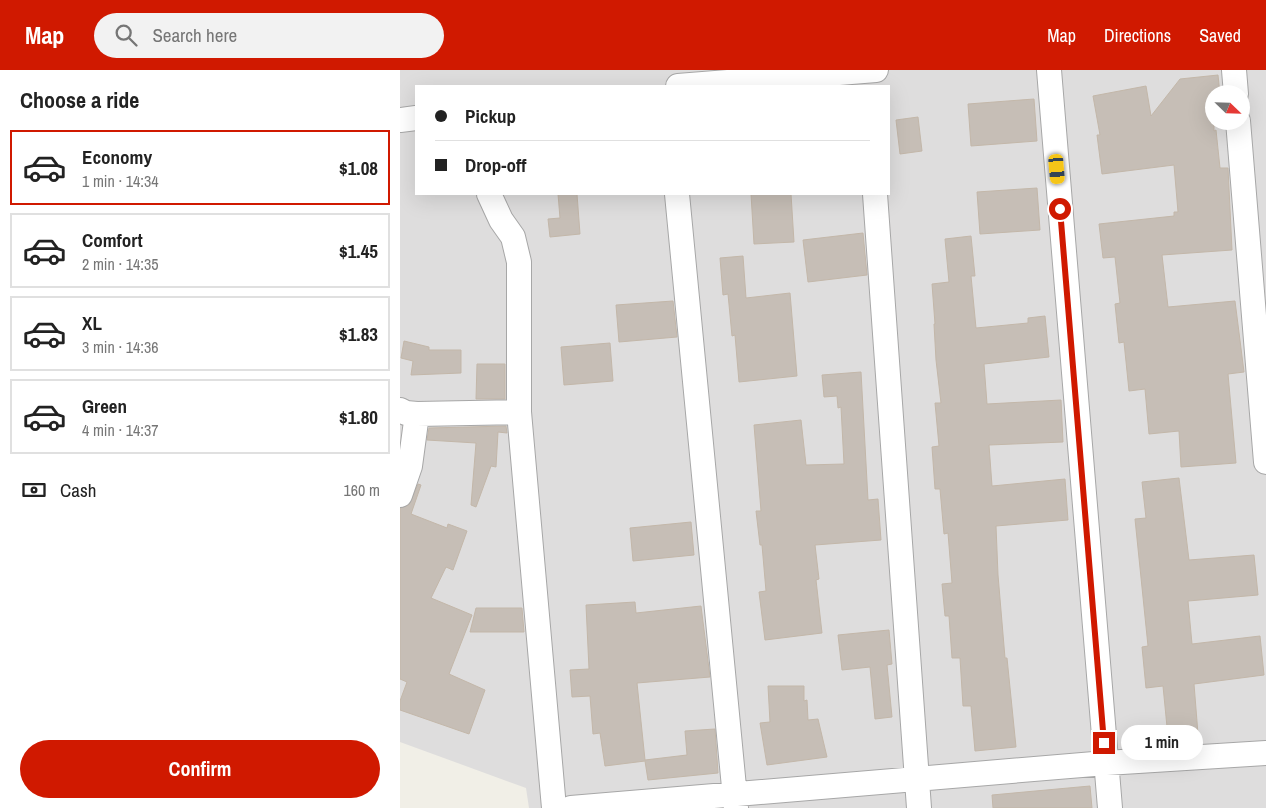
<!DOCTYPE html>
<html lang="en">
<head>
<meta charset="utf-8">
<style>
	:root { --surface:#fff; --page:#f2f2f2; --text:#222; --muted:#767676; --line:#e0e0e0; --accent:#d01900 }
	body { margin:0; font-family:"Archivo Narrow",sans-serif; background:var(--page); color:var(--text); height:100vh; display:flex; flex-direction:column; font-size:19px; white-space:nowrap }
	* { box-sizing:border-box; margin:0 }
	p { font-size:16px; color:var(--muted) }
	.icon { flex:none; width:28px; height:28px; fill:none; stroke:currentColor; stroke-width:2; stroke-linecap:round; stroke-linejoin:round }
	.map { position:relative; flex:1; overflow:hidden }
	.panel { display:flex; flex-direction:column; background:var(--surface); width:400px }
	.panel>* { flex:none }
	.hud { position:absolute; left:15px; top:15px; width:475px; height:110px; border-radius:0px; box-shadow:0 5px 20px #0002; display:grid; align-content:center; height:110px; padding:0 20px; background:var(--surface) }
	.needle { width:32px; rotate:113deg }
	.controls { position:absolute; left:805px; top:15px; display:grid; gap:10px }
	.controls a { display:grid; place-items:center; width:45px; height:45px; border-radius:50%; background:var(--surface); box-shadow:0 5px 20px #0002; font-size:25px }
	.end { position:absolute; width:22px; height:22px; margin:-11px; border:6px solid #d01900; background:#fff; box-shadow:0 0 0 2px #fff }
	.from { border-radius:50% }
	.bubble { position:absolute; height:35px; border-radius:18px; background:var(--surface); box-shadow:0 5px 20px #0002; font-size:16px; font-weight:800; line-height:35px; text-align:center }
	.car { position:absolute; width:15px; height:30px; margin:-15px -8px; border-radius:6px; box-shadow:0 0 4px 1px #0007; background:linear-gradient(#f5c518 24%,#345 0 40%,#f5c518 0 76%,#345 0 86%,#f5c518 0) }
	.hud b { display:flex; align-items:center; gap:18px; height:48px; font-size:19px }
	.hud b+b { border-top:1px solid var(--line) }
	.hud i { width:12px; height:12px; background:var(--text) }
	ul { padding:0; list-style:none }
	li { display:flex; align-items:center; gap:15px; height:75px; margin:0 10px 8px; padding:0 10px; border:2px solid var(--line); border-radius:0px }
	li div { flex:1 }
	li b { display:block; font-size:19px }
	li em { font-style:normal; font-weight:800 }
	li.active { border-color:var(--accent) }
	li>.icon { width:45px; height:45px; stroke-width:1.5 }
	h2 { padding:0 20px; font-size:22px; line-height:60px }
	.pay { display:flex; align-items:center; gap:12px; height:55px; padding:0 20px; font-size:19px }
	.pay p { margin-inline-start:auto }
	.primary-button { display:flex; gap:10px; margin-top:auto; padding:10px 20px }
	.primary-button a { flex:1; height:58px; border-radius:30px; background:var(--accent); color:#fff; font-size:20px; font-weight:800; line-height:58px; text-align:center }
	header { display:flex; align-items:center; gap:30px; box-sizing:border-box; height:70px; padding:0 25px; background:var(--accent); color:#fff }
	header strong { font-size:24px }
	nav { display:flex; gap:28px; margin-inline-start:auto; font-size:18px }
	.search { width:350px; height:45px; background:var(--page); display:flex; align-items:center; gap:12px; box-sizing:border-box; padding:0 18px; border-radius:28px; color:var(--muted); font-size:19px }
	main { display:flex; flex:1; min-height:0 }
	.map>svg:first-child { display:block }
	.residential { fill:#dedddd; fill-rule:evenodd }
	.building { fill:#c6beb6; stroke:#c3b7a9 }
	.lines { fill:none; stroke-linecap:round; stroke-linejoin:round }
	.minor-casing { stroke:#a7a7a7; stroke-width:26 }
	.minor { stroke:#fff; stroke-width:24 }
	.route { stroke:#d01900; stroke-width:6 }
</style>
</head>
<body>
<header>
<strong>Map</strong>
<div class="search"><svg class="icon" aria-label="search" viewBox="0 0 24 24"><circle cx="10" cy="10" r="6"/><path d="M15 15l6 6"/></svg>Search here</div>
<nav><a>Map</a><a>Directions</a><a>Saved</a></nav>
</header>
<main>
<section class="panel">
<h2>Choose a ride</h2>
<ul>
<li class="active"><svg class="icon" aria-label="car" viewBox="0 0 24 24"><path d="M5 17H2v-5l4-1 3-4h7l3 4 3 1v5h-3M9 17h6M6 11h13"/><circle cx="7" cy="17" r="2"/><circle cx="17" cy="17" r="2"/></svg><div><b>Economy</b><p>1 min · 14:34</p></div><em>$1.08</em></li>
<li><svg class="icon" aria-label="car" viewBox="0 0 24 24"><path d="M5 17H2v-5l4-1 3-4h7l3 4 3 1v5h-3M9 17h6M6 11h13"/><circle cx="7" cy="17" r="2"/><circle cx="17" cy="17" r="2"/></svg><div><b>Comfort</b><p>2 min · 14:35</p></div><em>$1.45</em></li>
<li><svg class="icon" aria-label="car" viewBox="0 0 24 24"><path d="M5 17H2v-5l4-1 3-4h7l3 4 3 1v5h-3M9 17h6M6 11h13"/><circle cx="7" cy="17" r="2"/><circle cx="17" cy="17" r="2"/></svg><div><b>XL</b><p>3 min · 14:36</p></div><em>$1.83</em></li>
<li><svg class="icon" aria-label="car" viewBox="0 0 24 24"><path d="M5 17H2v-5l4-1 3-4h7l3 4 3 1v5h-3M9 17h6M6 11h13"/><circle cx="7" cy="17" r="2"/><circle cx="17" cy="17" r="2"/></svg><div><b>Green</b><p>4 min · 14:37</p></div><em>$1.80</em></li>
</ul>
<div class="pay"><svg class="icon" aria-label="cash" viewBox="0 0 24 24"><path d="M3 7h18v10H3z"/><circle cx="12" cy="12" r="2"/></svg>Cash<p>160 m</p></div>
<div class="primary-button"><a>Confirm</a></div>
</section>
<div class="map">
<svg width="866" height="738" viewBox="0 0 866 738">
	<rect width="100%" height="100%" fill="#f1efe7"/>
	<path class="residential" d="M0,0h866v738h-737l-3,-20 -126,-46zM16,16h473v108h-473zM814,24h27v27h-27z"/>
	<path class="building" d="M818,5l2,19h-6v37l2,-1 4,38h8l4,82 -70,5 6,52 67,-6 9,71 -16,2 8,89 -55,4 -2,-36 -30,3 -4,-45 -16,2 -5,-49 -5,1 -4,-39 5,-1 -5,-46 -12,1 -4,-34 75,-8v-4h4l-4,-47 -72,9 -5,-39h3l-7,-39 53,-10 5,30 29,-37z
		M634,29l3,42 -66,5 -3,-42z
		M518,47l4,34 -22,3 -4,-34z
		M637,118l3,42 -60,4 -3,-42z
		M158,124h19l3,40 -30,3 -2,-18 12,-1z
		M351,124h40l3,48 -40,2z
		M463,163l4,42 -59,7 -5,-42z
		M571,166l4,40h-4l5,52 52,-5v-5l17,-2 4,41 -65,7 3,40 74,-4 2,42 -74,3 3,41 73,-7 3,41 -72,6 2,49 7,83h2l9,89 -41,4 -4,-45h-8l-3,-48h-8l-3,-42h-4l-3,-32 10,-1 -4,-50 -4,1 -4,-45h-5l-3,-42 7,-1 -4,-43h6l-5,-43 -2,-36h1l-3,-40 17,-2 -4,-43z
		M343,186l3,42 44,-5 7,83 -58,6 -4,-47 -3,1 -4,-42 -5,1 -3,-37z
		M273,231l4,36 -58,5 -3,-37z
		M4,271l25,6v3h32v23l-50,2 2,-14 -12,-3z
		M210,273l3,38 -49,4 -3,-38z
		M77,294h28v35h-29z
		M461,302l7,128 10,-1 3,41 -66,5 4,34 -3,1 6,53 -57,7 -6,-48 7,-1 -4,-46h-2l-4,-34h5l-7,-86 47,-5 5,45 38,-1 -3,-57 -3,1 -1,-12 -13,1 -2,-22z
		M106,356l1,7 -9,-1 -2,35 -5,-1 -15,41 -5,-2 5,-62 -49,-3 2,-12z
		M779,408l10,82 65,-5 4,40 -70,6 4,43 68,-8 4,39 -70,9 4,50 -30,3 -5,-51 -17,2 -4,-41 6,-1 -13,-127 11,-1 -4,-36z
		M18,414l3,1 -10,29 36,14 1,-4 19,7 -14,39 -7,-3 -15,31 41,17 -23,59 36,16 -16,44 -69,-24v-9l7,-19 -7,-3v-171l9,-3z
		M291,452l3,33 -61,6 -3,-33z
		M235,532l1,11 65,-7 9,71 -73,6 8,77 42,-5 -2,-24 30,-2 3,44 -70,7 -3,-19 -40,5 -5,-33 -7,1 -3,-38 -18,1 -2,-27 19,-1 -3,-64z
		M76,538h46l2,24h-54z
		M489,560l3,34 -5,1 5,52 -17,2 -5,-52 -28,3 -4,-35z
		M368,616h36v15l3,-1 1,20 10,-1 9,38 -60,8 -7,-42 10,-1z
		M690,716l2,22h-99l-1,-13z"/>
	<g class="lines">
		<defs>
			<path id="minor" d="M649,0l61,738
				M834,0l2,24
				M278,16l198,-16
				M0,50l16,-2
				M838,51l28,341
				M89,124l12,26 12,17 6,25v150l35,396
				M277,124l59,614
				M475,124l44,614
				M0,340l6,3 11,1 102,-2
				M0,425l10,-29 7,-52
				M171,738l535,-45 160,-10"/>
		</defs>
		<use href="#minor" class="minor-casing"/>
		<use href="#minor" class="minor"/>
	</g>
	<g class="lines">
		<path class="route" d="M660,139l44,534"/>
	</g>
</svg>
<div class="controls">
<a><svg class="needle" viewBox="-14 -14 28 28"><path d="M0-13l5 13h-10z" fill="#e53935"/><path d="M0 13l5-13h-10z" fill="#767676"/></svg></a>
</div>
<i class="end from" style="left:660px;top:139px"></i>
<i class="end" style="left:704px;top:673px"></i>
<div class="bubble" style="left:721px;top:655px;width:82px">1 min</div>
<i class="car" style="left:657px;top:99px;rotate:175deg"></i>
<div class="hud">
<b><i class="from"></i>Pickup</b>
<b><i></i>Drop-off</b>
</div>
</div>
</main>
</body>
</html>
